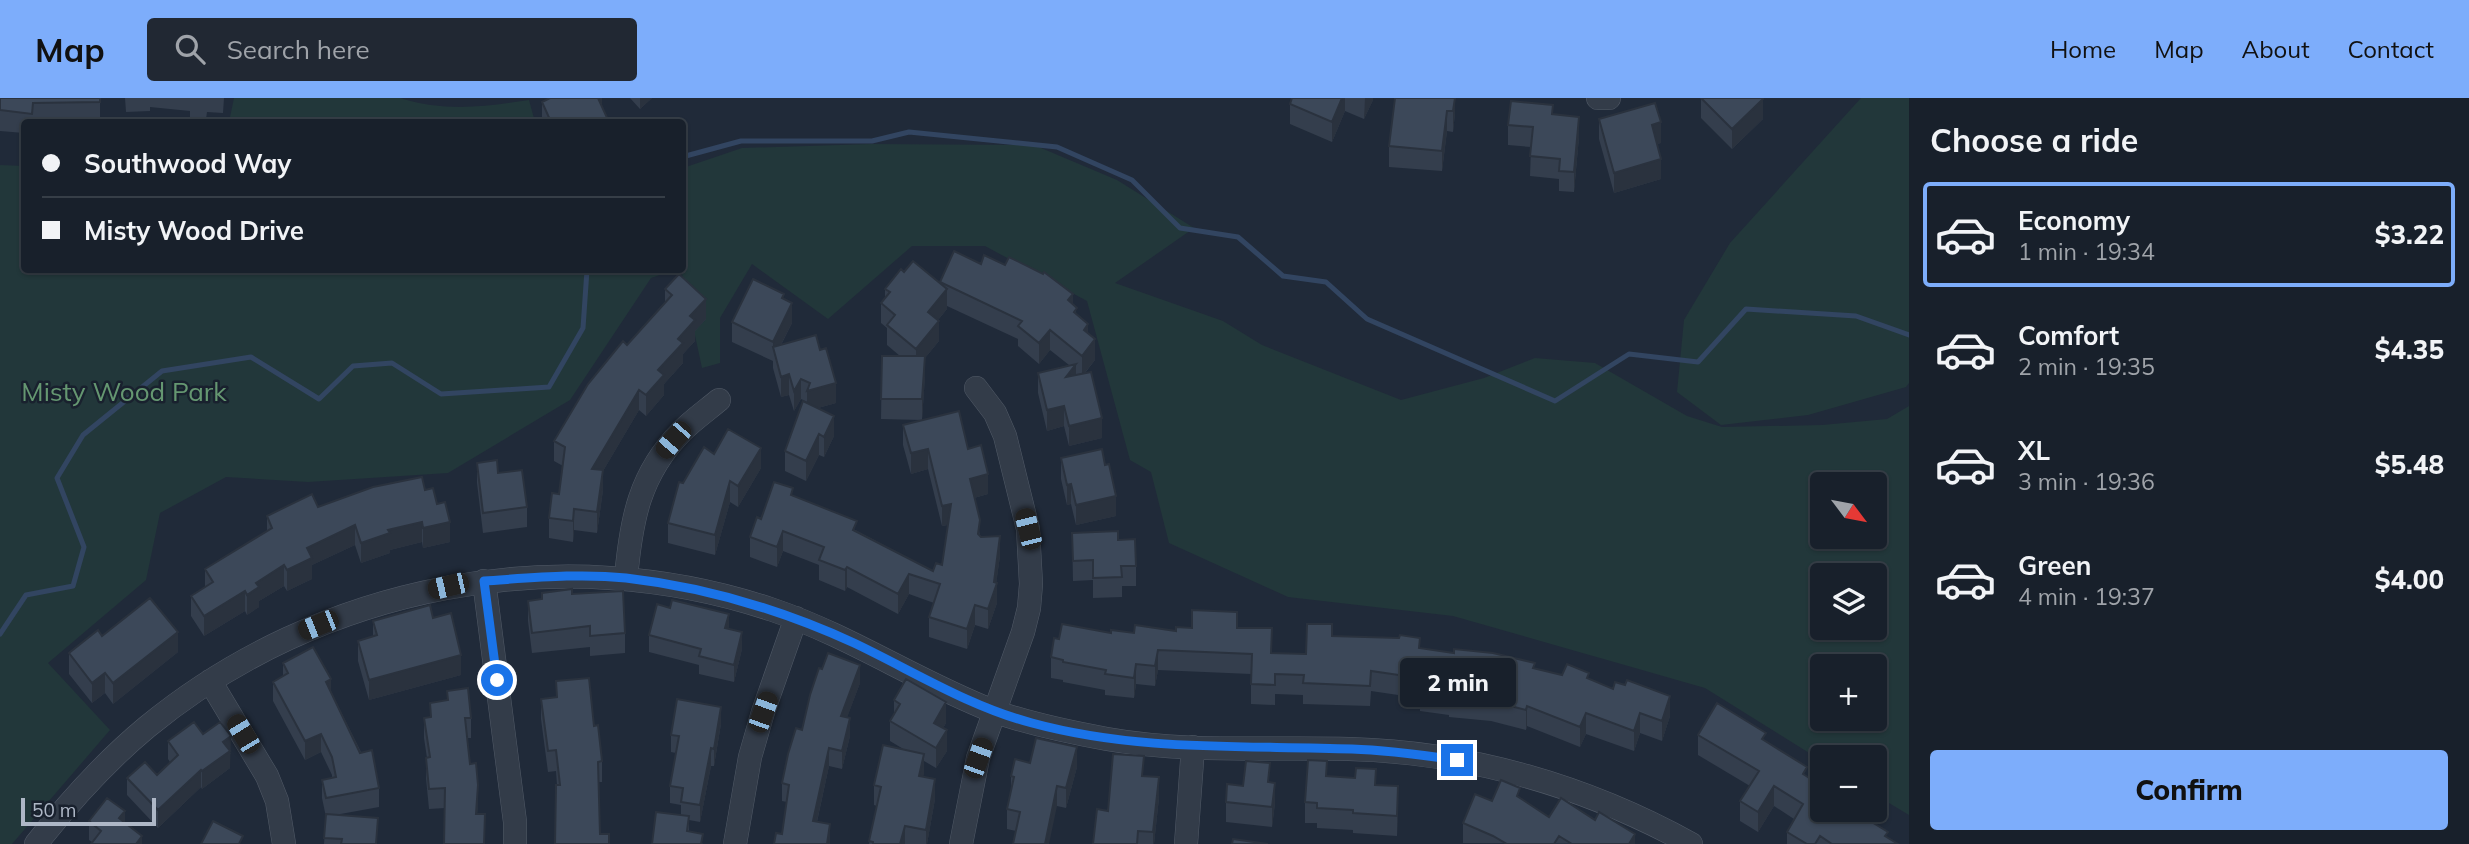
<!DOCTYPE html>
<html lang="en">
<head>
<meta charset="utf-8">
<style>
	:root { --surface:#18202b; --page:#212833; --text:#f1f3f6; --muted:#9fa3a9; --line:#363e47; --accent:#7dadfb }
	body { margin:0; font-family:Mulish,sans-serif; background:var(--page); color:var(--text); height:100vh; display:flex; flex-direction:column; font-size:26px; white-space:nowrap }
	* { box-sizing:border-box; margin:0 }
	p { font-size:23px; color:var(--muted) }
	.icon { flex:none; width:38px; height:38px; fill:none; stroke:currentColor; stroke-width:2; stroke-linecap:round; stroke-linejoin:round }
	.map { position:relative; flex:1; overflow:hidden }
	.panel { display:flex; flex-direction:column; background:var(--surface); width:560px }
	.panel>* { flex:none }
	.guide { position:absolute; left:21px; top:21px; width:665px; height:154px; border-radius:7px; box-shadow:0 2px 5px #0004,0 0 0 2px var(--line); display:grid; align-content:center; height:154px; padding:0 21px; background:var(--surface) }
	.needle { width:46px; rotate:122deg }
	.tools { position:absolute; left:1810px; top:374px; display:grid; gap:14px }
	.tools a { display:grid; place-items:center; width:77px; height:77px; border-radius:7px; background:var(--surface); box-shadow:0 2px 5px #0004,0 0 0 2px var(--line); font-size:35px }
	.scale { position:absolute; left:21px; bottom:18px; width:135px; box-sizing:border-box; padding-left:7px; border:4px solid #aeb7c6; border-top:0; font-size:19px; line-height:24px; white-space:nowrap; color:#aeb7c6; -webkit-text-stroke:5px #19212e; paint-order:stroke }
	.end { position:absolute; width:32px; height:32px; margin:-16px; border:9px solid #1a73e8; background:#fff; box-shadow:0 0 0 4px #fff }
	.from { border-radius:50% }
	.bubble { position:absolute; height:49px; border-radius:7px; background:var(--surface); box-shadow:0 2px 5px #0004,0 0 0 2px var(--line); font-size:23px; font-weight:800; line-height:49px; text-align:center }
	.car { position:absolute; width:21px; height:42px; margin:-21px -10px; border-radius:9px; box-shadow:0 0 5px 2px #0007; background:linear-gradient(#222 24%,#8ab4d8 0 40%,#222 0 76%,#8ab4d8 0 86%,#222 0) }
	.guide b { display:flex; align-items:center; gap:24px; height:66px; font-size:26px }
	.guide b+b { border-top:2px solid var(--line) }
	.guide i { width:18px; height:18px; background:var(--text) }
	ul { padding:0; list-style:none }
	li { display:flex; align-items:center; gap:21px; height:105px; margin:0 14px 10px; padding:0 7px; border:4px solid transparent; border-radius:7px }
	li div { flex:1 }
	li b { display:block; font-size:26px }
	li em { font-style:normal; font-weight:800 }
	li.selected { border-color:var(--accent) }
	li>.icon { width:63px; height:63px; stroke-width:1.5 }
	h2 { padding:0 21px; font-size:32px; line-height:84px }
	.primary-button { display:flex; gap:14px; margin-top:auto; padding:14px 21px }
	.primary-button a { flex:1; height:80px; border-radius:7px; background:var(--accent); color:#111; font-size:28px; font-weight:800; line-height:80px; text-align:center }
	header { display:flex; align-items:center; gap:42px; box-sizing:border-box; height:98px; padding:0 35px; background:var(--accent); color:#111 }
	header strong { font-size:33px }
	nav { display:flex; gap:38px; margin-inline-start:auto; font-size:24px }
	.search { width:490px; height:63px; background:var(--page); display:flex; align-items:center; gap:18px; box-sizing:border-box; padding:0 24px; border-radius:7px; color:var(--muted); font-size:26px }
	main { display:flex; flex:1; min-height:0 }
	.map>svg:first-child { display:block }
	.green { fill:#22373a; fill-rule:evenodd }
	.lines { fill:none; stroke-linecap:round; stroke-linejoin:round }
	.stream { stroke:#324561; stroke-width:5 }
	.minor-casing { stroke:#515a67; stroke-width:24 }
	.minor { stroke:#333c49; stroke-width:23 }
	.wall { fill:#343e4d }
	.shaded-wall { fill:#2a323e }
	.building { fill:#3c4859; stroke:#2a323e; stroke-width:2 }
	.route { stroke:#1a73e8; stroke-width:9 }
	.labels { text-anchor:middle; stroke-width:5; stroke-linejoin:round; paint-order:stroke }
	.park-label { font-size:26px; fill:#659771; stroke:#19212e }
</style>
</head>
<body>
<header>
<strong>Map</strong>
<div class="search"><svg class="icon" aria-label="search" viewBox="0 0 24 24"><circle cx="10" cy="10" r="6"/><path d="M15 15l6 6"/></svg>Search here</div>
<nav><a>Home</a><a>Map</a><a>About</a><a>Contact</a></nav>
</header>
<main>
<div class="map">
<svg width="1909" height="746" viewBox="0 0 1909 746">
	<rect width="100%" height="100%" fill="#202a39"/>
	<path class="green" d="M234,0h166c45,14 84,9 129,2l6,22h-306z
		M1861,0h48v285l-3,4 -98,28 -87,10 -44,-33 7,-72 46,-77z
		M871,46l163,1 83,35 77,48 -79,55 108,38 39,24 139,55 83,-22 51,-20 60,5 92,53 35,11 100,-2 65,-6 22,-13v409l-35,-21v-36h-52v3l-117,-73 -252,-72 -165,-19 -119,-54 -18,-71 -21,-12 -43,-159 -102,-55h-73l-84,73 -76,-55 -32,54v45l-18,5 -21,-98 2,-102 59,-20zM1822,387h52v52h-52zM1822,478h52v52h-52zM1822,569h52v52h-52z
		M0,67l24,1v104h650l-23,8 -81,122 -122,73 -140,9 -82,-5 -66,36 -14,67 -98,83 62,67 -98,114h-12z"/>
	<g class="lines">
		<path class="stream" d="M682,59l59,-16h131l37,-9 148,15 75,33 48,48 58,9 45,39 43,6 41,37 188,82 74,-47 69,8 48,-53 110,7 53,19
			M0,536l26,-39 47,-9 11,-39 -27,-69 26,-43 79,-64 89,-14 68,42 34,-33 39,-3 49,31 108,-7 34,-59 4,-58"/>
		<defs>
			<path id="minor" d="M1598,0h11
				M626,480c5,-57 13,-104 56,-147 11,-11 25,-21 37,-31
				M484,483l31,241v22
				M210,583l57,95 10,25 7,43
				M36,746c33,-42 70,-83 111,-117 173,-142 413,-189 626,-117 77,26 145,72 220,101 37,13 75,21 114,28 79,14 161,8 242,10 120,3 237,37 342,95
				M735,746l15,-87 13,-45 33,-94
				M961,746l17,-86 45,-126 6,-24 2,-24 -3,-55 -23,-93 -10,-23 -19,-25
				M1186,746l7,-97"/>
		</defs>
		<use href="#minor" class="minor-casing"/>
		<use href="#minor" class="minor"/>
	</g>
	<path class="wall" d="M0,0h100v24h-76v11l-24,-2z
		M125,0h99l-1,15 -16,-1 -1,7 -16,-1v-7l-40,-4v4l-24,1z
		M602,0v7h-1l8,17h-67v-20z
		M630,0h22l-12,11z
		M1292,0h81v2l-9,19 -19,-8 -13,31 -42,-18v-20z
		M1455,0v15l-2,19 -6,-1 -5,40 -53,-4v-21z
		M1701,0l62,21 -31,30 -31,-31z
		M1553,16l26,23 -5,55 -15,-1v-12l-29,-3 1,-29 -23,-2v-20z
		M1599,21l62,24 -4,1 4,35 -47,14 -15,-54z
		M904,174l36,11 133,21 4,11 11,19 7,26 -10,13 17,65 -33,8 -5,-20 -17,5 -9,-38v-20l31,-8 -19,-15 -11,14 -21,-18v-7l-71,-33v3l-9,11 1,21 -14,17v18l-3,44 -41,-1 1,-63h18l-13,-11v-17l-6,-5v-20l4,-5v-9z
		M665,191l41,30 -11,12v10l-12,13v9l-19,21v11l-18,21 -7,-6 -36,61v19l-6,43 -23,-3 -1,12 -24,-4v-20l10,-24 4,-28 -9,-5v-20l73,-96 38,-42z
		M784,201l8,24 -11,22 55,58 -18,5 16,28 -10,21 -5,-2 -13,26 -21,-10v-20l22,-49 -6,-3 -7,12 -5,-16 -8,2 -8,-29v-7l-41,-19v-20z
		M903,327l65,24 20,45 -14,4 6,38 20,20 -4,27 1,20 -9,26 -13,-4 -8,24 -38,-12v-20l5,-14 -25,-9 -11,20 -51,-27 -2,4 -26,-11v-15l-36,-14 -6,16 -27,-10v-20l11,-18 32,-23 64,35 76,40 9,-6 6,-40 -6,1 -14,-57 -17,5 -8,-29z
		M714,356l47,14 -23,39 -8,-5 -15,53 -47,-12v-20l15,-40z
		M1061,360l55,58 -40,9 -5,-21 -4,1 -6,-26z
		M477,365l21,10 29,34v20l-44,6 -6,-50z
		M425,392l12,14 13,38 -27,6 -1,-6 -32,8v3l-29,10 -6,-18 -43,20v14l-25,12 -3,-5 -25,15v6l-12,8 -2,-4 -41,25 -13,-20v-20l14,-9v-18l62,-38v-15z
		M1072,435l46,7 18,26v20h-14v11l-29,1v-18l-20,1z
		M542,495l30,1 53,39v20l-35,3v-9l-58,6 -4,-32v-20l14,-2z
		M433,520l28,57 -92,25 -11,-39v-20l15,-5v-15z
		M1237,530l35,25 34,1 26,-18 88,12 115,21 27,6 27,4 81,37 -8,25 -22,-8 -6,18 -48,-17 -6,13 -53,-21 -1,4 -35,-9 -42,-4v-2l-29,-4v-5l-15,-1v-9l-34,-5 -1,15 -67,-2v-9l-28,-1v11l-24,-1v-30l-93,-4 -3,16 -19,-2 -2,14 -29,-3v-5l-42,-8v-2l-12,-2v-21l8,-18 52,-6z
		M729,531l13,20 -8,33 -35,-8v-9l-50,-13v-17z
		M102,538l76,16 -65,52 -8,-11 -13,10 -23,-29v-21z
		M283,565l48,29 48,96v19l-44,8 42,29h-53l2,-27 -4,-19v-18l10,-2v-3l-11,-23 -16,8 -32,-59v-19l10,-5z
		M589,580l5,48 4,-1 4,36v21h-3l1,52h9v10h-54l1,-59h1l-1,-14 -8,1 -7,-53v-20l15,-2v-16z
		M860,585l-13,34 3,19 -8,33 -13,-3 -12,56 -35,12 5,-32 -5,-1v-18l20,-53z
		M447,593l24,27v20h-4l3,26 8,41 -1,9 8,30 -40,-36 -16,1 -3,-31 1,-20 -3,-20v-20l6,-1v-14l17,-3z
		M894,602l52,23 -3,5 4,23 -11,17 -12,-7 -1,16 12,22 -8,45h-58l8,-38 -3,-1v-20l31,-35 -15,-9v-20l4,-7z
		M721,626l-7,42h-3l-11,56 -11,-2v12l14,12h-51l29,-29v-10l-11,-2v-17l6,-33 -5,-1v-17z
		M203,636l28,20h-1v14l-28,21 -1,-2 -43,41 -31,-33v-17l30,-3 13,-13 -2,-3v-18z
		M1698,637l68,7 41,35 53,33v4l28,24 10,6h-111v-12l7,-13 -20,-13 -16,26 -18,-11v-20l10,-15 -52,-31z
		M1030,665l47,4 -11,41 -9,-2 -41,25 -9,-2v-20l4,-16v-17z
		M1144,678l15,22 -5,46h-61l15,-33z
		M1327,678l49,9 22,21 -1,30 -44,-3v-3l-36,-2v-5h-12v-21z
		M1270,684l5,21 -3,24 -46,-5v-20l17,-16z
		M1520,701l29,18 46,3 40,24 -172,-1v-20l29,-22z
		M89,723l36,1 17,22 -50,-2 -3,-2z"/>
	<path class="shaded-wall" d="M593,0h9v7l-9,4z
		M640,0h12l-12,11z
		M1342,0h3v13l-13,31v-20z
		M1365,0h8v2l-9,19z
		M1455,0v15l-2,19v-21z
		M1763,1v20l-31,30v-20z
		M1447,13v20l-5,40v-20z
		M1579,19v20l-5,55v-20z
		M1661,24v21l-9,2v-20z
		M1661,61v20l-47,14v-20z
		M947,191v20l-19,23v-20z
		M1073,196v21l-5,-15z
		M706,201v20l-11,12v10l-12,13v9l-19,21v11l-18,21v-21l12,-25 20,-31 12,-23z
		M792,205v20l-17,33 -2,-9v15v-20z
		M939,223v20l-14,17v18l-3,44v-21l-6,-30v-20z
		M1088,226v20l-4,-14z
		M1050,232v20l-11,14v-21z
		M1095,241v21l-13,16v-20z
		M1076,266v20l-10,-7z
		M789,276v21l-8,2v-20z
		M801,281v20l-7,12v-20z
		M836,285v20l-29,8v-20z
		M639,292v20l-36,61v19l-6,43v-21l-5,-43z
		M1064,308v20l-17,5v-21z
		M834,318v20l-10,21v-20z
		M1102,320v20l-33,8v-20z
		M819,336v21l-13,26v-20z
		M761,350v20l-23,39v-21z
		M928,351v20l-17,5v-21z
		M988,376v20l-18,5v-20z
		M730,383v21l-15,53v-20z
		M1071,386v20l-4,1v-20z
		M1116,398v20l-40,9v-20z
		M951,406v20l-9,2v-20z
		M574,411v21l-1,12v-21z
		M422,424v20l-32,8v3l-29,10v-20l27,-13z
		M450,424v20l-27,6v-20z
		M355,427v20l-43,20v14l-25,12v-21l20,-22z
		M783,433v20l-6,16v-20z
		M1000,438v20l-4,30 1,-3v20l-9,26v-20z
		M284,467v21l-25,15v6l-12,8v-20l9,-12z
		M847,469v20l-2,4v-21z
		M909,476v20l-11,20v-20z
		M245,493v20l-41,25v-20z
		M975,507v20l-8,24v-20z
		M729,516v17l-4,-3z
		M178,534v20l-65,52v-21z
		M742,534v17l-8,33v-17z
		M1158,552v20l-3,16v-20z
		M461,557v20l-92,25v-20z
		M1136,566v20l-2,14v-20z
		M860,567v18l-19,51v-18z
		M105,575v20l-13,10v-20z
		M331,581v19l-5,-16z
		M1670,598v20l-8,25v-20z
		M946,604v21l-12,20v-20z
		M1527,608v20l-1,4v-20z
		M721,609v17l-7,42v-17z
		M1586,615v21l-6,13v-20z
		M1640,615v20l-6,18v-20z
		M850,620v18l-8,33v-18z
		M947,632v21l-11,17v-20z
		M321,636v18l-16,8v-19z
		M231,638l-1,32 -28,21v-18l21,-29z
		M1077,649v20l-11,41v-20z
		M711,650v18l-11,56v-17z
		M829,650v18l-16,73v-18z
		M924,656v20l-5,22v-20z
		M201,672v17l-43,41v-18z
		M1159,679v21l-5,46h-1v-12z
		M935,681v20l-8,45h-1v-14z
		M1275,685v20l-3,24v-20z
		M478,687v20l-2,29v-20z
		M1057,688v20l-8,38h-4z
		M1398,688v20l-1,30v-20z
		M1774,688v20l-16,26v-20z
		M125,713v18l-6,-11z
		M830,726v20h-3z
		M905,728v18h-5z
		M1635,736v10h-6z
		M142,738v8h-6z"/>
	<path class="building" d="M0,0h100v4l-67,1 -1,11 -32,-4z
		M550,0h48l11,24h-58l-9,-20z
		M1292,0h50l-10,24 -42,-18z
		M1395,0h60l-2,13h-6l-5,40 -53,-5z
		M1701,0h61l1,1 -31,30z
		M1511,3l42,4 -1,9 27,3 -5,55 -15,-1 1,-12 -30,-3 3,-29 -25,-2z
		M1655,5l6,19 -9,3 9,34 -47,14 -15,-54z
		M954,153l27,13 3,-9 21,10 4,-8 34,17 1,-2 29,22 -5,6 9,8 -3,4 14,12 -4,6 11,9 -13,17 -32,-26 -11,13 -21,-17 4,-5 -82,-39z
		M913,163l34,28 -19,23 11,9 -23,28 -29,-24 8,-10 -14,-12 9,-11 -5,-3 16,-20 3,3z
		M679,176l27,25 -16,17 5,4 -17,19 5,4 -25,27 6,5 -18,20 -7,-5 -47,79 11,1 -6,42 -23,-3 -1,12 -24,-3 3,-25 7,1 6,-47 -11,-6 34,-57 35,-43 4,4 45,-50 -7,-6z
		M753,181l31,15 -2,4 10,5 -19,39 -41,-20z
		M816,237l4,15 6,-2 10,35 -29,8 3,-8 -9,-4 -7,12 -5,-17 -8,3 -8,-30z
		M882,258h43l-3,43h-41z
		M1076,266l-10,13 25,-5 11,46 -33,8 -5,-20 -17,4 -9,-37z
		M803,303l31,15 -10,21 -5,-3 -13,27 -21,-10z
		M959,313l9,38 13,-4 7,29 -18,5 10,41 -2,14 3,3 19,-1 -6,46 3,1 -9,26 -13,-4 -8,24 -38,-12 11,-33 -31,-10 -11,20 -51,-27 -2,3 -26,-10 5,-13 -41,-16 -6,16 -27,-10 7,-20 4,2 13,-37 19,6 -2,7 66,26 -4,9 80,41 3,-8 6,2 9,-61 -9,2 -14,-57 -17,4 -8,-28z
		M728,331l33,19 -23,38 -8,-5 -15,54 -47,-12 11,-41 4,1 21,-36 10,7z
		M1102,351l3,16 4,-1 7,32 -40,9 -5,-21 -4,1 -6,-27z
		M497,362l1,13 24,-3 5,37 -44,6 -6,-50z
		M422,379l3,13 8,-2 4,16 8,-2 5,20 -27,6 -1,-6 -34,8 2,3 -29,10 -6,-18 -48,23 5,10 -25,12 -3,-5 -28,18 3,4 -12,8 -2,-4 -41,25 -13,-20 22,-14 -8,-13 67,-41 -5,-12 45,-22 6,13 55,-20z
		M1118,433v9l17,-1 1,27h-15l1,11 -29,1v-18l-20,1 -1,-28z
		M572,491v5l51,-3 2,42 -35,3v-10l-58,7 -4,-32 14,-2v-6z
		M150,500l28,34 -65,51 -8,-10 -13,10 -23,-30 29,-23 4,6z
		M672,502l57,14 -4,14 17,4 -8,33 -35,-9 2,-7 -52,-14 8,-31 13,4z
		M430,507l3,13 18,-5 10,42 -92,25 -11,-39 19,-6 -4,-14z
		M1192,512l45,2v16h35l-1,25 35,1 1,-30h25v12l67,2 1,-3 20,3 -1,10 35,5v-4l39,4 42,10 -2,5 29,7 5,-11 22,9 -2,5 26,11 2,-7 10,3 2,-5 43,16 -8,25 -22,-8 -6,18 -48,-18 -6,14 -53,-21 -1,4 -35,-9 -42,-4v-3l-29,-3v-5l-15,-2 1,-8 -35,-5 -1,15 -67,-3 1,-8 -29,-1v11l-24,-1 1,-30 -94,-4 -3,16 -19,-2 -2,14 -29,-4 1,-4 -43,-8v-2l-12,-3 3,-19 5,1 3,-15 49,9v-3l23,3 1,-8 41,6v-4l16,1z
		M313,549l18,32 -5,3 34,71 12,-3 7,38 -53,10 -4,-18 14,-3 -4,-20 -11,-23 -16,7 -32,-59 15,-9 -5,-10z
		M828,555l32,12 -19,51 9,2 -8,33 -13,-3 -16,73 17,3 -3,20h-53l2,-11 6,1 7,-49 -7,-2 6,-29 8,-26 6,2 8,-35 9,-27 3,1z
		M589,580l5,48 4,-1 4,36 -4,1 2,72h9v10h-54l1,-59h4l-4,-35 -8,1 -7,-52 16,-2 -1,-16z
		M906,581l40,23 -12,21 13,7 -11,18 -46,-27 10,-17 -6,-4z
		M468,590l3,30h-6l5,46 6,-1 2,22 -2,29h9l-1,30h-40l1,-56 -16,1 -3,-31 4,-1 -6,-39 7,-1 -1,-14 18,-3 -1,-9z
		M677,601l44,8 -7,42 -3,-1 -11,57 -19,-3 2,-14 -13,-2 9,-50 -8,-1z
		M1717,605l49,30 -4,6 45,28 -4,7 19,12v24h37l-2,3 31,19 -3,4 13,8h-66l-12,-8 -5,8h-8l-20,-12 16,-28 -29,-18 -16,26 -18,-11 19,-30 -61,-36z
		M194,624l9,12 17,-12 11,14 -8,6 7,9 -28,20 -1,-1 -43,40 -31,-32 18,-16 12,13 21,-20 -10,-14z
		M1036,640l41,9 -11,41 -9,-2 -12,58h1h-33l7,-32 -13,-3 7,-32 -3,-1 4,-17 15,4z
		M883,647l41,9 -5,22 16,3 -9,51 -21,-4 -5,18h-27v-2l-4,-1 12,-54 -7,-2z
		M1113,656l31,2 -2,20 17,1 -6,55 -15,-1 -1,13h-44l4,-35 11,2z
		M1308,662l19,1 -1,15 29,2 1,-10 20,1 -1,16 23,1 -1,30 -44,-3v-3l-36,-2v-5l-12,-1z
		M1246,663l24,2 -2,19 7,1 -3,24 -46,-5 1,-18 16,2z
		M1501,682l19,8 -3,8 32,21 12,-19 34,22 4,-8 36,22 -6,10h-57l-13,-8 -5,8h-47l-14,-8 -30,-13 12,-29 17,7z
		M107,700l18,13 -6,7 23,18 -6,8h-45l10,-13 -12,-10z
		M656,714l33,4 -2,15 16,3 -2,10h-49z
		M326,716l52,4 -2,26h-35l1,-5 -18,-1z
		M213,723l30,15 -4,8h-38z
		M1233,741l35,5h-36z"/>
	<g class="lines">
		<path class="route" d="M497,582l-13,-99c47,-3 95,-8 142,-3 79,9 156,32 228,65 59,28 114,63 178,80 107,29 211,22 320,26 35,1 70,6 105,11"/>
	</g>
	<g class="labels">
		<g class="park-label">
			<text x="124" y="303">Misty Wood Park</text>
		</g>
	</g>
</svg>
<div class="tools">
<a><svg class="needle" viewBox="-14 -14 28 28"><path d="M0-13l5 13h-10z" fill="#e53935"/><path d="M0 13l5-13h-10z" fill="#9fa3a9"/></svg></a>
<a><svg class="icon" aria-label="layers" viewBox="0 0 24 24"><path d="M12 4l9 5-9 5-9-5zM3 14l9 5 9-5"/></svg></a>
<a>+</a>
<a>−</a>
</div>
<div class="scale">50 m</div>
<i class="end from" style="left:497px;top:582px"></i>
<i class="end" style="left:1457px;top:662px"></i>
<div class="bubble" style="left:1400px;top:560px;width:116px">2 min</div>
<i class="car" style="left:673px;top:342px;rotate:221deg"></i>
<i class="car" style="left:1028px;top:431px;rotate:346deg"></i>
<i class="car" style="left:448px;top:488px;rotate:257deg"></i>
<i class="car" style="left:318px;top:527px;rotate:248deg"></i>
<i class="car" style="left:763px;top:614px;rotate:20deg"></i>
<i class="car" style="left:243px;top:636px;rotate:329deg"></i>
<i class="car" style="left:978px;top:660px;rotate:20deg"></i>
<div class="guide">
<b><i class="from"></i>Southwood Way</b>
<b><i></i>Misty Wood Drive</b>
</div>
</div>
<section class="panel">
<h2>Choose a ride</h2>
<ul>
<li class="selected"><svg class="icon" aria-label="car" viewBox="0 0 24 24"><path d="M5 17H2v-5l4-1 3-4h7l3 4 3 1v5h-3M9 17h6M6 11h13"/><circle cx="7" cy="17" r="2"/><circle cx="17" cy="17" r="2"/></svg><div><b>Economy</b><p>1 min · 19:34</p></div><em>$3.22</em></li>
<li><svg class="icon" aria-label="car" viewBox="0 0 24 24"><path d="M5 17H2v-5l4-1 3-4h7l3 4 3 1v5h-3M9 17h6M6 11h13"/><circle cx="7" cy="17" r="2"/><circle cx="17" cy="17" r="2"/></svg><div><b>Comfort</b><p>2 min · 19:35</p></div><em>$4.35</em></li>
<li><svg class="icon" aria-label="car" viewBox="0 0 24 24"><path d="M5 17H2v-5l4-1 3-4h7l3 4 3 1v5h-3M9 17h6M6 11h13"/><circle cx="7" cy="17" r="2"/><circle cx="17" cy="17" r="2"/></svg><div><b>XL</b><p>3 min · 19:36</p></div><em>$5.48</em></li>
<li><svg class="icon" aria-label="car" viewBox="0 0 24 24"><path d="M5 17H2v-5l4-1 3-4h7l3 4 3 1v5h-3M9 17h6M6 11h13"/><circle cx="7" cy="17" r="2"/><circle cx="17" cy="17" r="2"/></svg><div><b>Green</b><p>4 min · 19:37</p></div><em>$4.00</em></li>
</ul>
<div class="primary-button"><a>Confirm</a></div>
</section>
</main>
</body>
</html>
